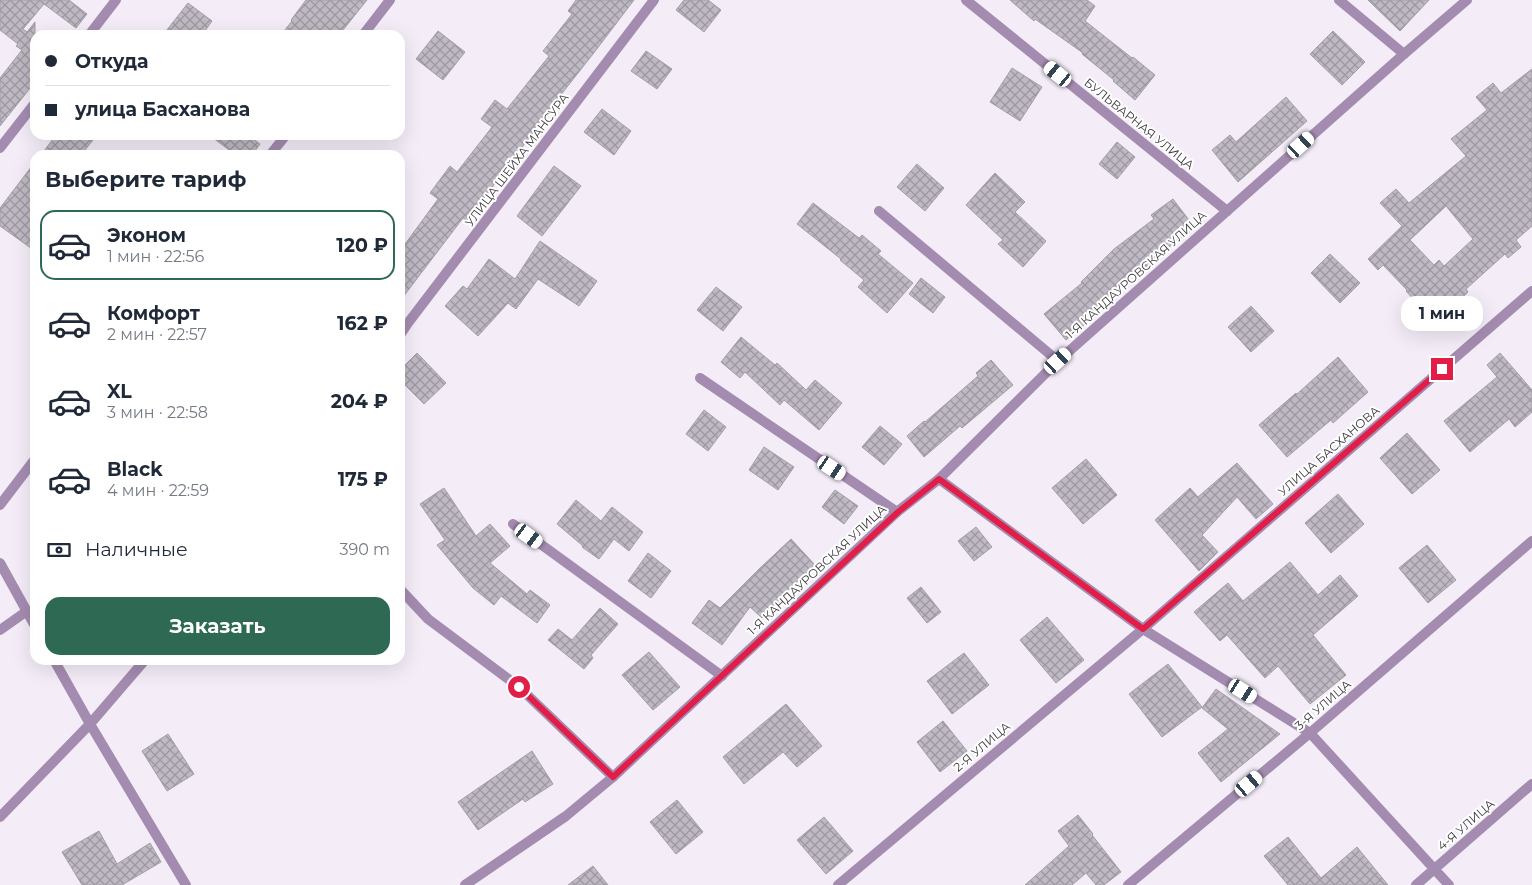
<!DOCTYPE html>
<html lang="ru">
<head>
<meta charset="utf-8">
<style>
	:root { --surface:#fff; --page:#f6f6f7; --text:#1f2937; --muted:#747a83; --line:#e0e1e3; --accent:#2d6953 }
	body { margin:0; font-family:Montserrat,sans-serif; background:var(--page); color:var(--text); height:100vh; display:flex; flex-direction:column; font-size:19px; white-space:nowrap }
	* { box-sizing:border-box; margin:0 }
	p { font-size:16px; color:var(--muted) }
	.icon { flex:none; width:28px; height:28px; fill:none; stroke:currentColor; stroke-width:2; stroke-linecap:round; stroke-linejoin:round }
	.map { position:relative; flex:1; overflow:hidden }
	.side { position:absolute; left:30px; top:150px; width:375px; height:515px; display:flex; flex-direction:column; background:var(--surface); border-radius:15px; box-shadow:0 5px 20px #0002 }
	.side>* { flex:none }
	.banner { position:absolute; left:30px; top:30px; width:375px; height:110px; border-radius:15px; box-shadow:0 5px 20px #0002; display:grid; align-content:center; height:110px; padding:0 15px; background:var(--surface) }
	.end { position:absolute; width:22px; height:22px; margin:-11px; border:6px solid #e11d48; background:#fff; box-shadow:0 0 0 2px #fff }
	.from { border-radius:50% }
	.bubble { position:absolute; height:35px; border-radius:15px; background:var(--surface); box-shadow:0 5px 20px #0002; font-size:16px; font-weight:700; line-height:35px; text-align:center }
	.car { position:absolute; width:15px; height:30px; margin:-15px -8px; border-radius:6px; box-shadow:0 0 4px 1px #0007; background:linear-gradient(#fff 24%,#345 0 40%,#fff 0 76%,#345 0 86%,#fff 0) }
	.banner b { display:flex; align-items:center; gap:18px; height:48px; font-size:19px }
	.banner b+b { border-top:1px solid var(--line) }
	.banner i { width:12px; height:12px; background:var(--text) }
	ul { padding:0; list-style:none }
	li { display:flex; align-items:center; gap:15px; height:70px; margin:0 10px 8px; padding:0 5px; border:2px solid transparent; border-radius:15px }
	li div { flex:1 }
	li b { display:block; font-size:19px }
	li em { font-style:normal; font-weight:700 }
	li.on { border-color:var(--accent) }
	li>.icon { width:45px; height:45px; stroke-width:1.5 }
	h2 { padding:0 15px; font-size:22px; line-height:60px }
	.pay { display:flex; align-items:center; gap:12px; height:55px; padding:0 15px; font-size:19px }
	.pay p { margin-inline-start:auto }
	.button { display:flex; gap:10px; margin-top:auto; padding:10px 15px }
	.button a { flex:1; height:58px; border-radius:15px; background:var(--accent); color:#fff; font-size:20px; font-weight:700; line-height:58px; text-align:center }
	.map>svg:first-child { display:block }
	.building { fill:url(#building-cross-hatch); stroke:#a49ea8; fill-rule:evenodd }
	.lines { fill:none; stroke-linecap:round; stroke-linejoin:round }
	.minor { stroke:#a48cb1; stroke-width:10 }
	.tertiary { stroke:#a48cb1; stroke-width:10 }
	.route { stroke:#e11d48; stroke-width:6 }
	.labels { text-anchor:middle; stroke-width:4; stroke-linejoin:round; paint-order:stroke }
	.street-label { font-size:12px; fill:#3b383d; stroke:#fff }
</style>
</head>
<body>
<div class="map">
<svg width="1532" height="885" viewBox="0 0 1532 885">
	<defs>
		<pattern id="building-cross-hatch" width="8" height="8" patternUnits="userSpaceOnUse" patternTransform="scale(1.25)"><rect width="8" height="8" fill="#bfb9c3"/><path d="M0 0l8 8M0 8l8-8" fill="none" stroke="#9c97a0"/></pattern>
	</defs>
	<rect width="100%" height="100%" fill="#f4edf8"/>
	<path class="building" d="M0,0h69l18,14 -11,14 -32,-24 -21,25 4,3 8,-10v60l-35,44v-48l22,-28 -6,-4 2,-2 -18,-14z
		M306,0h61l-28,35h-58l11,-14 -1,-1z
		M576,0h58l-41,54 -59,75 1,1 -68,91 -4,-3 -63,83v-50l38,-52 -8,-6 20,-27 7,6 35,-45 -11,-8 14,-19 12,9 42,-53 -6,-5 29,-37 -4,-3z
		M684,0h24l13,10 -17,22 -28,-22z
		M1010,0h77l8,6 -10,15 47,37 1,-1 22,18 -20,25 -22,-19 1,-1 -32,-26 1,-1 -48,-34 -1,2z
		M1368,0h61l-29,31z
		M188,3l24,18 -10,14h-39z
		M438,31l27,21 -22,28 -27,-21z
		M1333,31l32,31 -23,23 -32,-31z
		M646,51l26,18 -15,20 -26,-18z
		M1012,68l30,19 -22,34 -30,-19z
		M1532,69v157l-16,14 5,7 -13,11 -3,-4 -39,35 2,3 -33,31 -29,-32 1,-1 -24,-25 -5,5 -10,-11 34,-33 -22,-23 16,-14 13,14 57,-47 -15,-17 36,-29 -11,-13 17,-14 8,10zM1446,206l27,33 -29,27 -5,-6 -5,5 -24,-25z
		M1286,97l21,24 -69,61 -26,-32 18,-15 6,7z
		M602,109l29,22 -17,24 -30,-23z
		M56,135h41l-16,20h-40z
		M209,135h39l12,9 -8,11h-16z
		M1117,142l18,15 -18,22 -18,-15z
		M35,162v89l-35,-25v-18z
		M917,164l27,24 -19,23 -28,-24z
		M554,166l27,20 -39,50 -25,-20z
		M995,173l30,29 -10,10 31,29 -23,26 -25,-23 5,-4 -37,-35z
		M1173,199l22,29 -41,30 1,2 -20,15 -2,-2 -52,49 3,3 -18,15 -22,-26 38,-31 -1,-1 33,-33 40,-30 -3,-4z
		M813,203l46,35 3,-3 19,16 -3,3 35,29 -26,30 -29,-26 6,-7 -24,-20 1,-1 -44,-35z
		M540,241l57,40 -18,25 -41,-27 -22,30 -8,-6 -30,33 -33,-30 18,-20 4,3 22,-30 26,20z
		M1330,254l30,29 -20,20 -29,-30z
		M921,278l24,19 -12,16 -24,-19z
		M716,287l26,20 -19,24 -26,-21z
		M1251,306l23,25 -23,21 -23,-25z
		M741,337l34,28 2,-2 29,27 9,-10 27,23 -23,27 -35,-30 -4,5 -35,-33 -5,6 -19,-16z
		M417,353l29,30 -22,21 -24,-24v-10z
		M1500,353l32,37v22l-17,15 -6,-8 -39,33 -26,-31 53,-44 -10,-12z
		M1338,357l30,35 -35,31 -2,-3 -44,37 -28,-32 37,-32 1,1z
		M991,360l22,25 -51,43 -2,-2 -36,31 -17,-21 17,-15 1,1 53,-46 -2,-3z
		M704,410l22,17 -18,24 -22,-17z
		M880,426l22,18 -18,21 -22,-18z
		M1407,433l33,37 -28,24 -32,-36z
		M764,447l30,20 -16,23 -29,-20z
		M1086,459l31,36 -34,29 -31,-36z
		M1237,463l36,41 -17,15 -19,-22 -35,38 16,17 -19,19 -44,-51 35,-32 8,9z
		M444,488l32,48 14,-12 20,22 -20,17 37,31 3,-4 20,15 -13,18 -36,-27 -7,9 -21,-17 -36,-43 8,-5 -25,-36z
		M835,490l23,16 -14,18 -22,-17z
		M1338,494l26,30 -33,29 -26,-30z
		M576,500l25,21 11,-14 31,25 -14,19 -15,-12 -15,20 -17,-12 1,-1 -26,-22z
		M976,527l16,20 -18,14 -16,-20z
		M791,539l24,26 -32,30h1l-22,23 -12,-11 -28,38 -30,-22 17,-23 11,8 38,-38z
		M1427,545l29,35 -28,23 -29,-35z
		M648,553l23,18 -20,27 -23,-17z
		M1290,562l28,33 22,-20 18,21 -45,39 33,40 -36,29 -32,-38 -13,12 -38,-43 -7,6 -26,-29 34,-29 15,18z
		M921,587l20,25 -14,11 -20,-25z
		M600,608l18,16 -27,31 2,3 -9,11 -36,-29 10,-11 14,11z
		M1047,617l37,43 -28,23 -36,-43z
		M649,652l31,35 -27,23 -31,-35z
		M964,653l25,32 -37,29 -25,-33z
		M1168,664l34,43 -40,30 -33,-43z
		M1216,689l64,45 -59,48 -23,-29 30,-24 -26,-21z
		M786,704l36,42 -25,21 -14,-15 -39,32 -21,-27z
		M943,721l24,30 -27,21 -23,-30z
		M168,734l26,40 -27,17 -25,-40z
		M532,751l21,33 -28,18 -2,-3 -45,31 -20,-28z
		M677,800l26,32 -27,22 -26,-32z
		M1078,815l15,19 -1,1 29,37 -17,13h-8l-10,-12 -14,12h-47l44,-39 -11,-15z
		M824,817l29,34 -27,23 -29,-34z
		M99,831l18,33 33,-21 11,19 -39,23h-40l-20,-33z
		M1288,837l33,41 36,-31 31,38h-100l-24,-29z
		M593,866l15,19h-40z"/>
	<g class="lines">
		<path class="minor" d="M966,0l261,211
			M1339,0l65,54
			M89,35l27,-35
			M363,35l27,-35
			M0,148l35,-45
			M270,155l16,-20
			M879,211l179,150
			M400,335l8,-12 246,-323
			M700,378l197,134
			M939,479l204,150 167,104 139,152
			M0,505l35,-46
			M513,524l209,152
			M0,563l35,63
			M400,589l28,30 91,68 94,90
			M0,630l27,-19
			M54,660l36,64 96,161
			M0,817l90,-93 55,-64
			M838,885l305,-256 389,-338
			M1128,885l182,-152 222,-192
			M1416,885l116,-101"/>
		<path class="tertiary" d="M465,885l101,-69 47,-39 284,-265 42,-33 119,-118 346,-307 63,-54"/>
	</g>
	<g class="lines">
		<path class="route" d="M519,687l94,90 285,-265 41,-33 204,150 299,-260"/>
	</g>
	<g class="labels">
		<g class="street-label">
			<text transform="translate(1139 124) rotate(39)" y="4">БУЛЬВАРНАЯ УЛИЦА</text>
			<text transform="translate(517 160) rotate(-53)" y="4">УЛИЦА ШЕЙХА МАНСУРА</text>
			<text transform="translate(1136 275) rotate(-42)" y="4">1-Я КАНДАУРОВСКАЯ УЛИЦА</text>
			<text transform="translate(1329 451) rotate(-41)" y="4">УЛИЦА БАСХАНОВА</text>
			<text transform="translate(817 570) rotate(-43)" y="4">1-Я КАНДАУРОВСКАЯ УЛИЦА</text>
			<text transform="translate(1323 705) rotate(-41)" y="4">3-Я УЛИЦА</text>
			<text transform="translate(982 747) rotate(-40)" y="4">2-Я УЛИЦА</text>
			<text transform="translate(1466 825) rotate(-41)" y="4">4-Я УЛИЦА</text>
		</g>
	</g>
</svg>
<i class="end from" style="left:519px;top:687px"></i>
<i class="end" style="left:1442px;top:369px"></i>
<div class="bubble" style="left:1401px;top:296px;width:82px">1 мин</div>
<i class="car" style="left:1058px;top:74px;rotate:309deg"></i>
<i class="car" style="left:1301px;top:145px;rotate:48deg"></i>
<i class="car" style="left:1058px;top:361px;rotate:48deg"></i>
<i class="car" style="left:832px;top:468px;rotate:124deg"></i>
<i class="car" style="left:529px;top:536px;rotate:126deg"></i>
<i class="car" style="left:1243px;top:691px;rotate:122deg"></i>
<i class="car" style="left:1249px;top:784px;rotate:50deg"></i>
<div class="banner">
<b><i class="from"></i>Откуда</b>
<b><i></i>улица Басханова</b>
</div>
<section class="side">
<h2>Выберите тариф</h2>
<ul>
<li class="on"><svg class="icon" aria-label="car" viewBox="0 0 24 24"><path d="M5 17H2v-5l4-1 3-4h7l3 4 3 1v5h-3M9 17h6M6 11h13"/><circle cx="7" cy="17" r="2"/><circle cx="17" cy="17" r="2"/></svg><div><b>Эконом</b><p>1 мин · 22:56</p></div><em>120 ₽</em></li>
<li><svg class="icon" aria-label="car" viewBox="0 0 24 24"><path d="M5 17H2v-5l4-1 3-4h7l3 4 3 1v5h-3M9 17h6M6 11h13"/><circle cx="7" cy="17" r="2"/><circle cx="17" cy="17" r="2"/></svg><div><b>Комфорт</b><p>2 мин · 22:57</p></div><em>162 ₽</em></li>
<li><svg class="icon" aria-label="car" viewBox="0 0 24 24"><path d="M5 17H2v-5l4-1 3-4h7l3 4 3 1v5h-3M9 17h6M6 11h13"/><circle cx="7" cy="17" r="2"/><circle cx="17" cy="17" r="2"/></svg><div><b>XL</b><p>3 мин · 22:58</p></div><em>204 ₽</em></li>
<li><svg class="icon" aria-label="car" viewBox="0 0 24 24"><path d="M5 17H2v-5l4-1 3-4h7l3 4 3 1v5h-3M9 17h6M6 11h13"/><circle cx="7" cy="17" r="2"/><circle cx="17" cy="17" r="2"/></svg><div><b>Black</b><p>4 мин · 22:59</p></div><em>175 ₽</em></li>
</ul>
<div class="pay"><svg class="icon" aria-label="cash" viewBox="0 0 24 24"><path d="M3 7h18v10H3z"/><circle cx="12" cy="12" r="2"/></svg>Наличные<p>390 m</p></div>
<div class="button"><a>Заказать</a></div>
</section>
</div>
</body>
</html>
